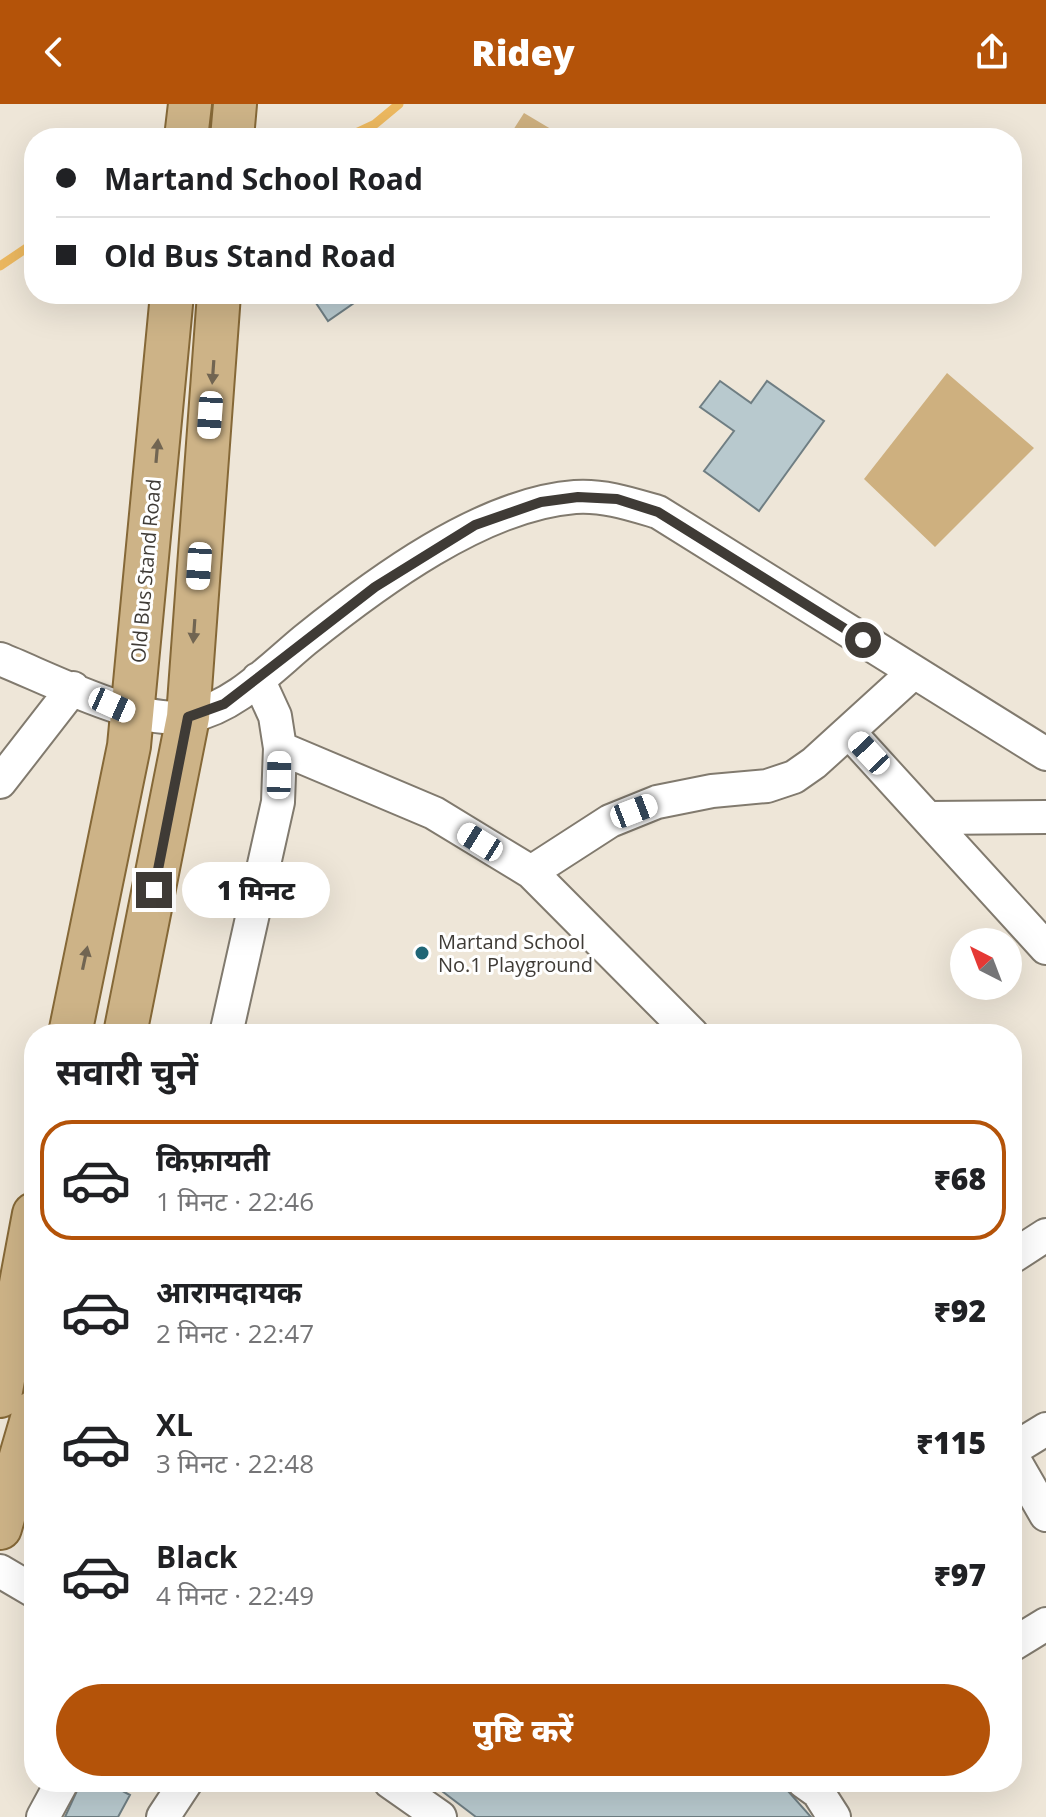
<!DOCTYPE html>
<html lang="hi">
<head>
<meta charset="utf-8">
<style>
	:root { --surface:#fff; --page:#f2f2f2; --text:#202124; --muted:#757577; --line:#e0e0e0; --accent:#b45309 }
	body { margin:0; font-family:"Open Sans","Noto Sans Devanagari",sans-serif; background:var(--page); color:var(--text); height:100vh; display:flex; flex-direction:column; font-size:30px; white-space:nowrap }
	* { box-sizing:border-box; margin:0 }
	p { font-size:26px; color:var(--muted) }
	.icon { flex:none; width:44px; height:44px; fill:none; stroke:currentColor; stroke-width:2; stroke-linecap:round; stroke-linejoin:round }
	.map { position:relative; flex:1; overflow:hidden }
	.sheet { position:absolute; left:24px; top:920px; width:998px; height:768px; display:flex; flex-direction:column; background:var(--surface); border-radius:32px; box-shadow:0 8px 32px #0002 }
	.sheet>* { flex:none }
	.guide { position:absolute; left:24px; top:24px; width:998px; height:176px; border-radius:32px; box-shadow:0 8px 32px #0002; display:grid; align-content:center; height:176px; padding:0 32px; background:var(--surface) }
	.needle { width:52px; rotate:318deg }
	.tools { position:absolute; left:950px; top:824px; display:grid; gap:16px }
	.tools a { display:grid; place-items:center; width:72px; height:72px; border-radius:50%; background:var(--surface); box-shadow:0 8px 32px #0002; font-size:40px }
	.end { position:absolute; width:36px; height:36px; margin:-18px; border:10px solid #3f3b36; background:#fff; box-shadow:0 0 0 4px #fff }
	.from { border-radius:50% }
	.bubble { position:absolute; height:56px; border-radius:28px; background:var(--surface); box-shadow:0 8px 32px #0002; font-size:26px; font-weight:800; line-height:56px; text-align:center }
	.car { position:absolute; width:24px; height:48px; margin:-24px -12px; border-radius:10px; box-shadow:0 0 6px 2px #0007; background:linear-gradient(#fff 24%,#345 0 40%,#fff 0 76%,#345 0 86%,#fff 0) }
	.guide b { display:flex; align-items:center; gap:28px; height:76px; font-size:30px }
	.guide b+b { border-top:2px solid var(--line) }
	.guide i { width:20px; height:20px; background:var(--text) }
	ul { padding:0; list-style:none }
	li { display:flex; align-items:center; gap:24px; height:120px; margin:0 16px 12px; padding:0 16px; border:4px solid transparent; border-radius:32px }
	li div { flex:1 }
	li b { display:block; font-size:30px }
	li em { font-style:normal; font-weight:800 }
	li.on { border-color:var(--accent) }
	li>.icon { width:72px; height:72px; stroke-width:1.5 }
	h2 { padding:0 32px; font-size:36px; line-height:96px }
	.button { display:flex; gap:16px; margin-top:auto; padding:16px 32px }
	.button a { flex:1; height:92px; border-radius:48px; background:var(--accent); color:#fff; font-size:32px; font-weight:800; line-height:92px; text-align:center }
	header { display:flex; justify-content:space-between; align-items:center; height:104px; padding:0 32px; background:var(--accent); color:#fff; font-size:36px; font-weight:800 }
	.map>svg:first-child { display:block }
	.green { fill:#ceb07f }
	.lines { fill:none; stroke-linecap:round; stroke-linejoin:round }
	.stream { stroke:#ecb85f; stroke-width:9 }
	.building { fill:#b8c9ce; stroke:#6f7e83; stroke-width:2 }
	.minor-casing { stroke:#817a6e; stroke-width:36 }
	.major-casing { stroke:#856837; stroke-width:46 }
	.minor { stroke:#fff; stroke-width:32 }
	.major { stroke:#cdb387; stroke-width:42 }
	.oneway { fill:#716552 }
	.route { stroke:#3f3b36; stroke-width:10 }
	.poi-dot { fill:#206676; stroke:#fff; stroke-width:3 }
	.labels { text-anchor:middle; stroke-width:6; stroke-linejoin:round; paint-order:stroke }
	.street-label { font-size:20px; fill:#3f3b36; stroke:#fff }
	.poi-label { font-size:20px; fill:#3f3b36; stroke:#fff; text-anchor:start }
</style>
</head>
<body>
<header><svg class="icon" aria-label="back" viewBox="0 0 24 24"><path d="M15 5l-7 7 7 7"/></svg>Ridey<svg class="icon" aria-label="share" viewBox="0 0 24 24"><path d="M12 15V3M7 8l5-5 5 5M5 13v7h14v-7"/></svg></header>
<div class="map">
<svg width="1046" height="1713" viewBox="0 0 1046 1713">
	<rect width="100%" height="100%" fill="#eee6d8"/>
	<path class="green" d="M524,9l42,25h-58z
		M947,269l87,75 -99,99 -71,-68z"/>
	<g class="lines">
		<path class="stream" d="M345,34l30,-14 24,-20
			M0,162l34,-23"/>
	</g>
	<path class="building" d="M310,190h57l-39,27z
		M720,277l31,22 16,-22 57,40 -65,90 -55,-40 30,-40 -34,-24z
		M81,1678h25l24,13 -12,22h-53z
		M430,1678h350l31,35h-335z"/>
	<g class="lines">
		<defs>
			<path id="minor" d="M0,555c48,19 141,68 190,57 45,-9 80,-47 115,-76 71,-57 177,-136 270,-143 29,-2 56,7 83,15l388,242
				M849,628l197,216
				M280,644l154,65 97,59 161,162
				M0,678l73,-94
				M930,714l116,-1
				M531,768l79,-51 47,-19 55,-11 55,-5 27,-9 20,-14 100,-91
				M226,930l52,-232 2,-54 -5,-32 -17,-37
				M1012,1153l34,-22
				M1012,1346l34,-21
				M1012,1352l34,59
				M0,1467l34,20
				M1012,1541l34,-21
				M390,1678l50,35
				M804,1678l14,10 16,25
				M43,1713l19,-35
				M163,1713l23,-35"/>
			<path id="major" d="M186,34l4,-34
				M232,34l3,-34
				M70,930l59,-288 43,-452
				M125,930l63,-317 31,-423
				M0,1292l34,-182
				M0,1424l34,-116"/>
		</defs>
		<use href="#minor" class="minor-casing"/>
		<use href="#major" class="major-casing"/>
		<use href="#minor" class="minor"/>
		<use href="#major" class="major"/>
	</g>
	<defs><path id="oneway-solid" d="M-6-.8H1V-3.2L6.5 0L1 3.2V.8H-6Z" transform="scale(2)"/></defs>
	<g class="oneway">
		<use href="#oneway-solid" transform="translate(213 268) rotate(94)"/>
		<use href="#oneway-solid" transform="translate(157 347) rotate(-85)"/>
		<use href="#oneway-solid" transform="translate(194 527) rotate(94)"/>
		<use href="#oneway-solid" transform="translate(85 854) rotate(-78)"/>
	</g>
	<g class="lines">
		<path class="route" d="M154,786l34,-173 36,-13 151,-117 100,-62 66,-23 37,-5 39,2 41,13 205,128"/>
	</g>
	<circle class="poi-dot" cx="422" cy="849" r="8"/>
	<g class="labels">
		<g class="street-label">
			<text transform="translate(146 467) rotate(-85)" y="7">Old Bus Stand Road</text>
		</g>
		<g class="poi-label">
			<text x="438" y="845">Martand School<tspan x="438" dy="23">No.1 Playground</tspan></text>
		</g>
	</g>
</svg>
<div class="tools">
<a><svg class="needle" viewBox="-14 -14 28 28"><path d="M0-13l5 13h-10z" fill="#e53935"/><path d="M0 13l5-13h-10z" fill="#757577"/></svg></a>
</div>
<i class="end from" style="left:863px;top:536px"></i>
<i class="end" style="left:154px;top:786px"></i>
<div class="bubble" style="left:182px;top:758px;width:148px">1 मिनट</div>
<i class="car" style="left:210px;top:311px;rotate:184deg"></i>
<i class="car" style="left:199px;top:462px;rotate:184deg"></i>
<i class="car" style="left:112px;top:601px;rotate:114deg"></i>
<i class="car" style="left:869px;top:649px;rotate:317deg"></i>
<i class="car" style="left:279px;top:671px;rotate:1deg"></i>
<i class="car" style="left:634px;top:707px;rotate:69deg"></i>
<i class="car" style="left:480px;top:738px;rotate:302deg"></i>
<div class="guide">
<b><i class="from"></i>Martand School Road</b>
<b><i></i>Old Bus Stand Road</b>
</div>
<section class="sheet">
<h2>सवारी चुनें</h2>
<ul>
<li class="on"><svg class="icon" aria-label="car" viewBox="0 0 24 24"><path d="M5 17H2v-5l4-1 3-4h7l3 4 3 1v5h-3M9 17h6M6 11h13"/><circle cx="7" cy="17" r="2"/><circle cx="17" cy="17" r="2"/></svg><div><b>किफ़ायती</b><p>1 मिनट · 22:46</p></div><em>₹68</em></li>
<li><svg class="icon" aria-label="car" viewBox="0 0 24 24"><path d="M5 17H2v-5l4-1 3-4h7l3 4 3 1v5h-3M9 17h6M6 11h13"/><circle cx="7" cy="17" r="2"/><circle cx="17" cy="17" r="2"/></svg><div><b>आरामदायक</b><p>2 मिनट · 22:47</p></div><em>₹92</em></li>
<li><svg class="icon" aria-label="car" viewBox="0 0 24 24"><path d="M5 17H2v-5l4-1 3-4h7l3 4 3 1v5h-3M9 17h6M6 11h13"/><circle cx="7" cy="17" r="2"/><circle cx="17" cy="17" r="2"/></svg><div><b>XL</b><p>3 मिनट · 22:48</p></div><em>₹115</em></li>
<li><svg class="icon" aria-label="car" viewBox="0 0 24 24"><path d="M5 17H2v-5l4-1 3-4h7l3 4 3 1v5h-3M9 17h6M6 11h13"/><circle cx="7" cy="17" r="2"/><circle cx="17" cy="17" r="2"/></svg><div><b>Black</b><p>4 मिनट · 22:49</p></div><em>₹97</em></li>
</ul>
<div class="button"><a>पुष्टि करें</a></div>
</section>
</div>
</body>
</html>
